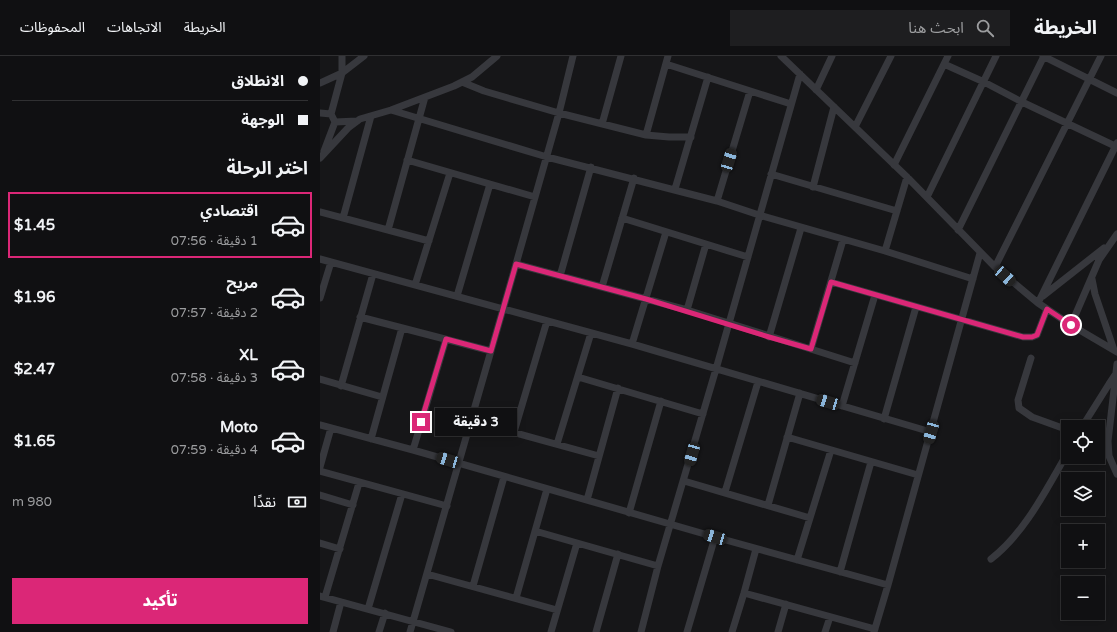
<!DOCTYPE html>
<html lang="ar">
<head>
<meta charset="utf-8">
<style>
	:root { --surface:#101012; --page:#1e1e20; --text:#f1f3f6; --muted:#9c9d9f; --line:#303032; --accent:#db2777 }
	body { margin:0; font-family:"Varela Round","Noto Sans Arabic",sans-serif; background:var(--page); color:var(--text); direction:rtl; height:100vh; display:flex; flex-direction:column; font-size:15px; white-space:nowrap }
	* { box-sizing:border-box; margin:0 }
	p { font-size:13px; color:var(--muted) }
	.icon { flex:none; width:22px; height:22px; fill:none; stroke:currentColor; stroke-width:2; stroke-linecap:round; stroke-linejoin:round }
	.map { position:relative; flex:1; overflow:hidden; direction:ltr }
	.details { display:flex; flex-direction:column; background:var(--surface); width:320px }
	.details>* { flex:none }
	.guide { display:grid; align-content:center; height:88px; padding:0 12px; background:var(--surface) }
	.fabs { position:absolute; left:741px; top:364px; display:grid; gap:8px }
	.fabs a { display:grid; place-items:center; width:44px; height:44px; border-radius:0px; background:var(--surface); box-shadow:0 2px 10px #0003,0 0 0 1px var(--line); font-size:20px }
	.end { position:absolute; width:18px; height:18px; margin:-9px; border:5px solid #db2777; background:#fff; box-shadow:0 0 0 2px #fff }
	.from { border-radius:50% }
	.bubble { position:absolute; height:28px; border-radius:0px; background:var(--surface); box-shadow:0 2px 10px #0003,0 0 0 1px var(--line); font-size:13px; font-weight:800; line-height:28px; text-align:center; direction:rtl }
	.car { position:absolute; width:12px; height:24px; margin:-12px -6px; border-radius:5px; box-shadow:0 0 3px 1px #0007; background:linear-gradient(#222 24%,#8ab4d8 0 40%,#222 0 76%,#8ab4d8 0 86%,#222 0) }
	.guide b { display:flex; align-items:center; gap:14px; height:38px; font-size:15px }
	.guide b+b { border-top:1px solid var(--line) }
	.guide i { width:10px; height:10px; background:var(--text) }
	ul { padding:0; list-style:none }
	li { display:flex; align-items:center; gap:12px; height:66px; margin:0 8px 6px; padding:0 4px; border:2px solid transparent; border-radius:0px }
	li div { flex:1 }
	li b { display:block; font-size:15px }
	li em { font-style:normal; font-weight:800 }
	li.selected { border-color:var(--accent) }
	li>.icon { width:36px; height:36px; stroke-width:1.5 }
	h2 { padding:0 12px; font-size:18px; line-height:48px }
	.pay { display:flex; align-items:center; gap:10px; height:44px; padding:0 12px; font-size:15px }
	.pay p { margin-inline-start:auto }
	.cta { display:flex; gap:8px; margin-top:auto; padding:8px 12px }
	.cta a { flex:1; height:46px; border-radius:0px; background:var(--accent); color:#fff; font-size:16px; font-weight:800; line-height:46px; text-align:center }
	header { display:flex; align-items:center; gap:24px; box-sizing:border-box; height:56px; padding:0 20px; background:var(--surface); border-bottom:1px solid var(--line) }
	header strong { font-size:19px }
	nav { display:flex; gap:22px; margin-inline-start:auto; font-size:14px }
	.search { width:280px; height:36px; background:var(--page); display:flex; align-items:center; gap:10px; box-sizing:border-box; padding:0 14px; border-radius:0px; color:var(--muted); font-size:15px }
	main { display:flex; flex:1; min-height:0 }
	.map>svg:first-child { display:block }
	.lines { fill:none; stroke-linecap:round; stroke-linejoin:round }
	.minor { stroke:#37383d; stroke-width:7 }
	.route { stroke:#db2777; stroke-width:5 }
</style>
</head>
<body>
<header>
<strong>الخريطة</strong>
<div class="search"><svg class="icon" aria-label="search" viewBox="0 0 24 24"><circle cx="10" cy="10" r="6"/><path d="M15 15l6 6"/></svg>ابحث هنا</div>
<nav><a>الخريطة</a><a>الاتجاهات</a><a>المحفوظات</a></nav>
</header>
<main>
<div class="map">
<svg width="797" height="576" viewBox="0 0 797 576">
	<rect width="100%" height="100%" fill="#161618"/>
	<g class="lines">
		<path class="minor" d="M461,0l126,121 88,90 43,36 33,22 46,27
			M723,0l74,37
			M346,8l125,40
			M624,8l40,18 38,20 93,44
			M142,26l22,9 75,22 87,22 23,2h22
			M0,27l22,-10 22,-17
			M496,34l16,-34
			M71,54l156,47 170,44 42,14 126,36 88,28
			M0,57l11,1
			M15,66l22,-1
			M282,68l19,-68
			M535,71l36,-71
			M326,79l22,-79
			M4,95l11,-29 -4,-8 11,-41v-17
			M0,102l28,-30 12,-9 31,-9 63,-24 18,-9 25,-21
			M87,104l128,37
			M574,109l54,-109
			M451,118l126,37
			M493,131l21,-80
			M355,133l33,-112
			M607,141l69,-141
			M397,145l33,-110
			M0,156l109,29
			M23,162l28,-102
			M302,162l126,39
			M68,174l37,-133
			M638,174l86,-174
			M565,195l22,-74
			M0,203l312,85 299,88
			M196,208l171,46 168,53
			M675,211l106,-211
			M240,220l31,-109
			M772,223l3,15 19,56
			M511,226l192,55h9l5,-2 10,-26
			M95,229l35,-112
			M282,231l32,-109
			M137,240l33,-112
			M723,240l61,-48
			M0,242l11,-36
			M718,247l79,-160
			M367,254l19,-66
			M40,261l131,34
			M751,269l28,-65 18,-26
			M449,281l32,-109
			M312,288l34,-112
			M491,293l32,-109
			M711,302l-13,42 1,8 13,9 36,13
			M797,308l-9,77 1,15 8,18
			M258,321l125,37
			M0,323l62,18
			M21,330l32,-112
			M522,350l33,-111
			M564,363l32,-112
			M152,365l127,35
			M0,369l93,25 302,87 173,48
			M762,371l27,-43 6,-9
			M194,376l33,-111
			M467,381l131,38
			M51,383l31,-111
			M237,388l34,-111
			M93,394l33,-111
			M0,411l11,-39
			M0,415l127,35
			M364,425l126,37
			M405,436l33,-110
			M0,439l33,10
			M267,444l31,-112
			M448,449l32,-112
			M309,457l32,-112
			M215,475l123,35
			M0,487l20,6
			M671,503c34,-26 56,-71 77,-107
			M477,504l34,-110
			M520,516l31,-110
			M107,518l130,36
			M153,530l31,-109
			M424,537l131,36
			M0,540l131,36
			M5,541l34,-114
			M196,542l31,-109
			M48,553l34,-115
			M13,576l8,-30
			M59,576l6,-19
			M90,576l106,-368 43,-151 14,-57
			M231,576l26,-89
			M276,576l22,-78
			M321,576l17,-66 58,-197 84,-295
			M367,576l28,-95
			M412,576l12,-39 12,-44
			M458,576l8,-28
			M505,576l5,-15
			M554,576l14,-47 92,-332"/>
	</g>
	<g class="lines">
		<path class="route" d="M101,366l25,-83 45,12 25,-87 130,35 123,38 42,12 20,-67 192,55h9l5,-2 10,-26 24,16"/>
	</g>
</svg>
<div class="fabs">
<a><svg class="icon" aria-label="locate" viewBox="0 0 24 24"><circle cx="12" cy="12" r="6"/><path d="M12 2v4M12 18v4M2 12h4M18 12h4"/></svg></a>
<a><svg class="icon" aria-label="layers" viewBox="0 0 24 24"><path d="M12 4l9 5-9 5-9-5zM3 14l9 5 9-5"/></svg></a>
<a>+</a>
<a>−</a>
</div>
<i class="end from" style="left:751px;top:269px"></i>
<i class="end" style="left:101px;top:366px"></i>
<div class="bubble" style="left:115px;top:352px;width:82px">3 دقيقة</div>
<i class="car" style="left:409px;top:104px;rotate:17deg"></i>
<i class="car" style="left:685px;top:220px;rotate:132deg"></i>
<i class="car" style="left:508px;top:346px;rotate:287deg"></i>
<i class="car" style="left:611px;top:376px;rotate:196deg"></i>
<i class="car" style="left:372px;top:398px;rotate:196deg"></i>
<i class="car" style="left:128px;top:404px;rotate:287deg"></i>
<i class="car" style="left:395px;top:481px;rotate:287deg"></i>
</div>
<section class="details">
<div class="guide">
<b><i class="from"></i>الانطلاق</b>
<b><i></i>الوجهة</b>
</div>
<h2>اختر الرحلة</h2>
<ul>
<li class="selected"><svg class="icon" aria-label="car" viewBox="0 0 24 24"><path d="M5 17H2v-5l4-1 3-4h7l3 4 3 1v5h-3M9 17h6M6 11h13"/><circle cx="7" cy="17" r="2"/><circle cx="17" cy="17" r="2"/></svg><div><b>اقتصادي</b><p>1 دقيقة · 07:56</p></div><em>$1.45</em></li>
<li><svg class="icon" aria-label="car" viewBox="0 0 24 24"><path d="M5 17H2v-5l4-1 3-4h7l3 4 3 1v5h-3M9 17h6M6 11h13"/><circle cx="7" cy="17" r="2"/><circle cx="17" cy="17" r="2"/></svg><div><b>مريح</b><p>2 دقيقة · 07:57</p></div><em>$1.96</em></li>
<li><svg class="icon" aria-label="car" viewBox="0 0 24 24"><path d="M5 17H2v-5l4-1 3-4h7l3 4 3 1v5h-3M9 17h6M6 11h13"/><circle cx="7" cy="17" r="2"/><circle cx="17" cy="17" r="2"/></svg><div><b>XL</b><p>3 دقيقة · 07:58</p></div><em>$2.47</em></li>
<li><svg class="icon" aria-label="car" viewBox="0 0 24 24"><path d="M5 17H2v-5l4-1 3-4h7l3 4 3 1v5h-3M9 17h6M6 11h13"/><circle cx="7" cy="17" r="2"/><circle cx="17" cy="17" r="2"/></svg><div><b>Moto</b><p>4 دقيقة · 07:59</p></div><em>$1.65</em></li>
</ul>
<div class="pay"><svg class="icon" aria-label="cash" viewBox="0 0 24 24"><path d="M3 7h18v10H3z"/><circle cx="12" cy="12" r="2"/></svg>نقدًا<p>980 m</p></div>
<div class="cta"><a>تأكيد</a></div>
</section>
</main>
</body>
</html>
